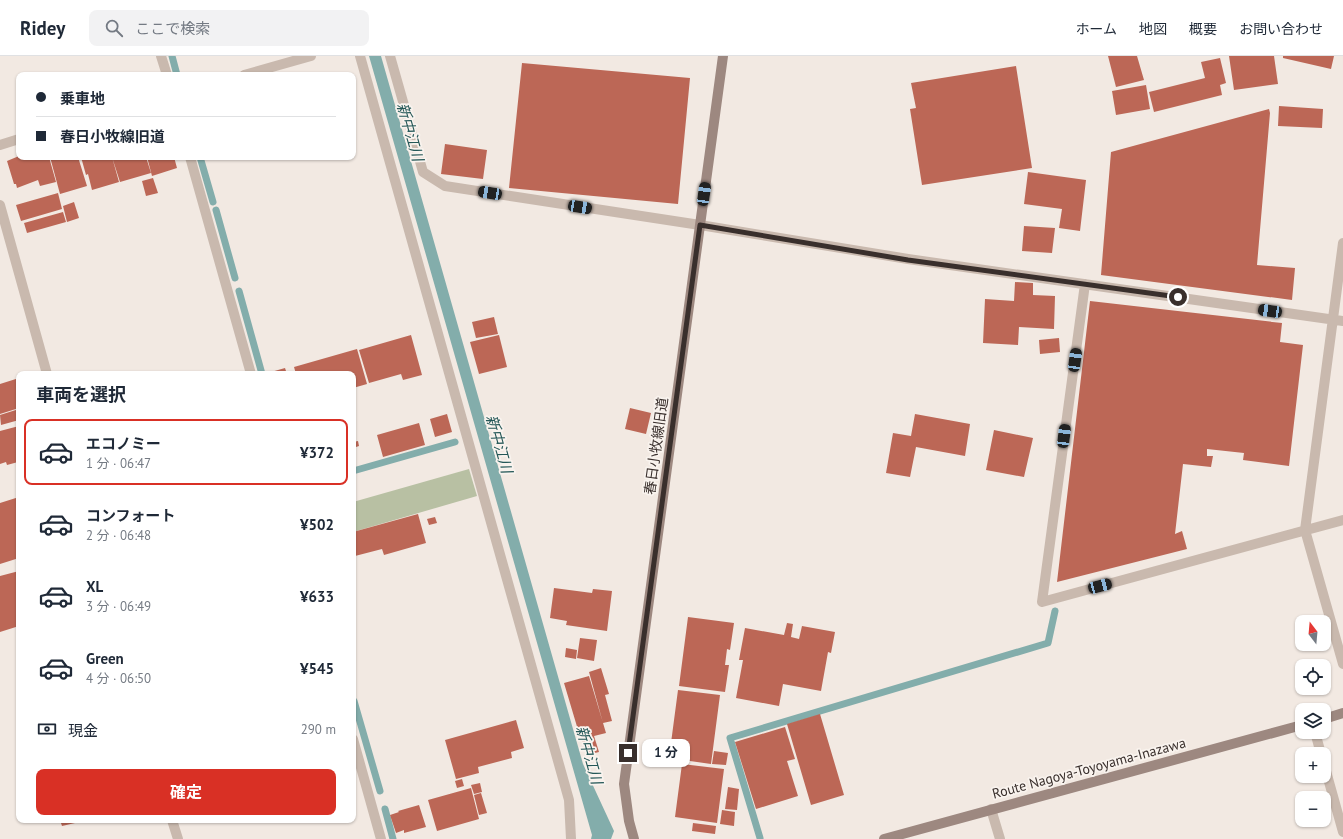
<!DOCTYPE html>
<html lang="ja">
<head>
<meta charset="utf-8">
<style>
	:root { --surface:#fff; --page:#f2f2f3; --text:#1f2937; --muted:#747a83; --line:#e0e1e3; --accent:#d93025 }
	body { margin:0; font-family:"PT Sans","Noto Sans JP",sans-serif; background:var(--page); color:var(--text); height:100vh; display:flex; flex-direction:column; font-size:15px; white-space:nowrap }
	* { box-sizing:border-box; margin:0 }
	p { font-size:13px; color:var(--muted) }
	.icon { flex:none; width:22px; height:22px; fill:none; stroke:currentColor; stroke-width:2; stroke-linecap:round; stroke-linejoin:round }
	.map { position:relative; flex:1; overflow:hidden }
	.drawer { position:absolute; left:16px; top:315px; width:340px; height:452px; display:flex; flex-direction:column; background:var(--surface); border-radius:8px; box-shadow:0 1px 3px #0004 }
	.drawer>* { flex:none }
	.hud { position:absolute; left:16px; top:16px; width:340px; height:88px; border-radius:8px; box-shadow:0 1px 3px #0004; display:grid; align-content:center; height:88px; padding:0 20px; background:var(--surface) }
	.needle { width:26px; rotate:344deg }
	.controls { position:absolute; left:1295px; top:559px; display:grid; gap:8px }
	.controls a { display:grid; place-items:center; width:36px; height:36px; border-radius:8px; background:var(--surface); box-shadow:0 1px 3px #0004; font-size:20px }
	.end { position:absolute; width:18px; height:18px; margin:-9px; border:5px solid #392f2c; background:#fff; box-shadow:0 0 0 2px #fff }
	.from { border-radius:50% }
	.bubble { position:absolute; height:28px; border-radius:8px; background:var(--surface); box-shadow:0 1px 3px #0004; font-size:13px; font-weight:700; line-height:28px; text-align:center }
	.car { position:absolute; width:12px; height:24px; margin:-12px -6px; border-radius:5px; box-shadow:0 0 3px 1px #0007; background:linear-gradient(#222 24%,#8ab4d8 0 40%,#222 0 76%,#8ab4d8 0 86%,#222 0) }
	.hud b { display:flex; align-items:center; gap:14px; height:38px; font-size:15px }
	.hud b+b { border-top:1px solid var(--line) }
	.hud i { width:10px; height:10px; background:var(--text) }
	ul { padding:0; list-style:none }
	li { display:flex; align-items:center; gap:12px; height:66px; margin:0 8px 6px; padding:0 12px; border:2px solid transparent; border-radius:8px }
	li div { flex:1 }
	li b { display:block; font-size:15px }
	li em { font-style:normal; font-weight:700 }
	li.active { border-color:var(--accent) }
	li>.icon { width:36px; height:36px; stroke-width:1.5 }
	h2 { padding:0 20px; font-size:18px; line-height:48px }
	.pay { display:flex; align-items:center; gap:10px; height:44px; padding:0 20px; font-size:15px }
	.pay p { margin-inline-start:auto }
	.primary-button { display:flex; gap:8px; margin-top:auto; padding:8px 20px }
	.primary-button a { flex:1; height:46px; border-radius:8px; background:var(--accent); color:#fff; font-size:16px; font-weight:700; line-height:46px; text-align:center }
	header { display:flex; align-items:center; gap:24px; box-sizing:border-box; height:56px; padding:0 20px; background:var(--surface); border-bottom:1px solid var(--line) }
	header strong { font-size:19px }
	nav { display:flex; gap:22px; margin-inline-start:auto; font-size:14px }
	.search { width:280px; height:36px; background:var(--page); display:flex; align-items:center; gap:10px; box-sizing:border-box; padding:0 14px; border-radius:8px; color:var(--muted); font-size:15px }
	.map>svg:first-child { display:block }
	.green { fill:#b8c0a3 }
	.water { fill:#83adab }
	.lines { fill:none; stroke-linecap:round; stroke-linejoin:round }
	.stream { stroke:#83adab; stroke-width:7 }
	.building { fill:#bc6756 }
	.street { stroke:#c9b9ae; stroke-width:10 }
	.secondary { stroke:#9d8880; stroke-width:10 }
	.route { stroke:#392f2c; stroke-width:5 }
	.labels { text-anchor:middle; stroke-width:3.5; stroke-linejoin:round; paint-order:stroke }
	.street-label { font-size:14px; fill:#392f2c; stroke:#f9f3ee }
	.water-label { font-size:15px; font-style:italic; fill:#245757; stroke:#f9f3ee }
</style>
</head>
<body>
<header>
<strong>Ridey</strong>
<div class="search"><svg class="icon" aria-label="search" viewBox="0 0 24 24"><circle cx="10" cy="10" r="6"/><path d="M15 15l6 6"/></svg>ここで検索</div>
<nav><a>ホーム</a><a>地図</a><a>概要</a><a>お問い合わせ</a></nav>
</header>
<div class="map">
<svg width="1343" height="783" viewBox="0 0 1343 783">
	<rect width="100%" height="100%" fill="#f2e9e2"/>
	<path class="green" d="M469,413l8,27 -124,36v-30z"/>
	<path class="water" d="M369,0h12l202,708 31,67 -3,8h-20l1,-4z"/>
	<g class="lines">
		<path class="stream" d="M172,0l5,19
			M200,101l13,45
			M216,154l19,68
			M239,235l23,83
			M353,415l102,-29
			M354,645l26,90
			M385,753l8,30
			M760,782l-30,-100 318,-95 7,-32"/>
	</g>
	<path class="building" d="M1108,0h29l7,24 -28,7z
		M1229,0h45l4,28 -44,6z
		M1283,0h51l-3,13 -48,-11z
		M1220,2l6,25 -6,2 2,10 -68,17 -5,-20 56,-14 -4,-16z
		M522,7l168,15 -12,126 -169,-16z
		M1016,10l16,102 -110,17 -12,-76 6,-1 -5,-25z
		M1146,29l4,24 -34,6 -4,-24z
		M1279,50l44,3 -1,19 -44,-2z
		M1269,53l1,4 -13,152 38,3 -3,32 -191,-25 10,-123z
		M445,88l42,6 -4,29 -42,-5z
		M19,100l30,1 7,25 -16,4 -2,-6 -21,8 -1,-4h-2l-7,-23z
		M50,101h28l9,29 -27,8z
		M81,101h31l7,25 -27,8 -4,-16 -2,1z
		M112,101h34l5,16 -31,9z
		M147,101h27l3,11 -25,8z
		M1028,116l58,8 -6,51 -21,-3 3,-19 -38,-5z
		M153,122l5,15 -12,3 -4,-15z
		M58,137l4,16 -41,12 -5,-16z
		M74,146l5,16 -12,4 -4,-16z
		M63,156l3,10 -39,11 -3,-10z
		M1024,170l31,2 -3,25 -30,-2z
		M1015,226l18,1v12l22,1 -1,33 -35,-2 -1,18 -35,-2 2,-44 29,2z
		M1090,245l192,22 -2,19 23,3 -14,121 -46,-6 1,-7 -37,-4v7h6l-2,11 -28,-3 -8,70 7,-3 5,18 -130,33z
		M494,261l4,17 -22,4 -4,-16z
		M411,279l11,40 -19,5 -2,-6 -32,9 -10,-33z
		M499,279l8,32 -28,7 -9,-32z
		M1059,282l1,14 -20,2 -1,-14z
		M357,293l10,35 -14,4v-14h-57l-2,-7z
		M285,312l2,6h-23z
		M19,322v30l-19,6v-30z
		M630,352l21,5 -5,21 -21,-5z
		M19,353v11l-18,5 -1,-10z
		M447,358l5,18 -17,5 -5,-18z
		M915,358l55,10 -5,32 -49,-9 -6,30 -24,-4 7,-40 18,3z
		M419,367l6,22 -42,12 -6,-22z
		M19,370v33h-2l1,3 -11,3 -1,-3 -6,2v-33z
		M994,374l39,8 -9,39 -38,-7z
		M358,385l1,5 -6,2v-6z
		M19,441v61l-19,6v-61z
		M418,458l8,29 -42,12 -2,-6 -27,7 -2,-6v-18z
		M435,461l2,6 -8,2 -2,-6z
		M19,515v55l-19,6v-56z
		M554,532l38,5 1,-4 19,2 -5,40 -41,-6 1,-4 -17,-3z
		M688,561l46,6 -4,27 -3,-1 -2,16h4l-4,27 -46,-6z
		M787,567l6,1 -2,13 8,2 3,-13 33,6 -4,21 -3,-1 -7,39 -38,-7 -4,22 -43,-8 7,-38h-4l6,-32 39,7z
		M580,582l17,2 -3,21 -17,-3z
		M566,592l11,2 -1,9 -11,-2z
		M601,612l8,26 -4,1 7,26 -9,2 -14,-51z
		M589,620l17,57 -12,3 5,16 -8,2v-2l-5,2 -4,-14h-1l-17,-57z
		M678,634l42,5 -9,69 -42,-6z
		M820,658l24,81 -33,10 -24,-81z
		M516,664l8,28 -13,4 1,6 -34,9 1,6 -23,6 -11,-39z
		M785,671l10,32 -8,2 11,35 -42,13 -21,-67z
		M714,695l14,2 -2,12 -14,-1z
		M682,708l42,5 -7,54 -42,-6z
		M462,723l2,7 -7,2 -2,-7z
		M480,727l2,9 -8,2 -3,-9z
		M728,731l11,2 -2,21 -12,-1z
		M471,732l8,31 -42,12 -9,-31z
		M481,737l6,20 -8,2 -5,-20z
		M419,749l7,22 -22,6v-3l-8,3 -6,-18 9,-3 -1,-1z
		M722,754l13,2 -1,14 -14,-2z
		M60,764h15v3l-13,3z
		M693,767l23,3 -1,8 -23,-3z"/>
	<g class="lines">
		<path class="street" d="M161,0l6,19
			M360,0l209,744 2,39
			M390,0l33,116 22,14 255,39 208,34 435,62
			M244,19l67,-19
			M0,89l19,-6
			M190,101l61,217
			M0,149l47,169
			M1343,187l-38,287 38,134
			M1085,228l-43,318 301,-82
			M1315,676l6,22
			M353,683l28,100
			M1324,708l19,68
			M991,753l9,30
			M172,764l6,19"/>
		<path class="secondary" d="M1324,663l19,-6
			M634,783l-5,-18 -5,-37 99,-728
			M884,783l418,-114"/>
	</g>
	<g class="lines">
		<path class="route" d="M628,697l72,-528 208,35 270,37"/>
	</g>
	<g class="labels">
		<g class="street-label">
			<text transform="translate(656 390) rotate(-82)" y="5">春日小牧線旧道</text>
			<text transform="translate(1089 712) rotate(-15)" y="5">Route Nagoya-Toyoyama-Inazawa</text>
		</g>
		<g class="water-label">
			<text transform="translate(410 76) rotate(74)" y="5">新中江川</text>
			<text transform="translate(499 388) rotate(74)" y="5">新中江川</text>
			<text transform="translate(589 699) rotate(74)" y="5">新中江川</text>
		</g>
	</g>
</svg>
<div class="controls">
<a><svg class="needle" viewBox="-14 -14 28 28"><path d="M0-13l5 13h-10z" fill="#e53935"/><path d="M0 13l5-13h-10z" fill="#747a83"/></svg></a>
<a><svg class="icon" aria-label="locate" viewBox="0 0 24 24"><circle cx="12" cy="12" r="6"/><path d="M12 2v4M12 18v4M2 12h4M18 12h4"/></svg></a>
<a><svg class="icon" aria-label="layers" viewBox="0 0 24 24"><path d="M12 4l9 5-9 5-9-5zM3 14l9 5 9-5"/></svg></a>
<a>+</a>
<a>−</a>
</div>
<i class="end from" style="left:1178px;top:241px"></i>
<i class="end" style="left:628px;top:697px"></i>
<div class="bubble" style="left:642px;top:683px;width:48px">1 分</div>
<i class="car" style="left:490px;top:137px;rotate:279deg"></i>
<i class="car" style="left:704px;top:138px;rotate:8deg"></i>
<i class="car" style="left:580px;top:151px;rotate:99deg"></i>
<i class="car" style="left:1270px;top:255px;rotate:278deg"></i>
<i class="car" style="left:1075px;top:304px;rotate:8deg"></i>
<i class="car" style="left:1064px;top:380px;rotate:7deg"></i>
<i class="car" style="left:1100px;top:530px;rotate:75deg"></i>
<div class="hud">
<b><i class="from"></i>乗車地</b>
<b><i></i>春日小牧線旧道</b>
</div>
<section class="drawer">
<h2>車両を選択</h2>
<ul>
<li class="active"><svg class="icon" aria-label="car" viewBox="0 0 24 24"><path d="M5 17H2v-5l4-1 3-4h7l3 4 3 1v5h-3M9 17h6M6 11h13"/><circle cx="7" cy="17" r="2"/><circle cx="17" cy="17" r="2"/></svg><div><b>エコノミー</b><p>1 分 · 06:47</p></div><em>¥372</em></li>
<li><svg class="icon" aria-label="car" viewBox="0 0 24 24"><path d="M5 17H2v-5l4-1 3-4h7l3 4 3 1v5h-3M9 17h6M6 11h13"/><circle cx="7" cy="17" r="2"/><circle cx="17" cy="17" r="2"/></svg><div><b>コンフォート</b><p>2 分 · 06:48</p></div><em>¥502</em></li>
<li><svg class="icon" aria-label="car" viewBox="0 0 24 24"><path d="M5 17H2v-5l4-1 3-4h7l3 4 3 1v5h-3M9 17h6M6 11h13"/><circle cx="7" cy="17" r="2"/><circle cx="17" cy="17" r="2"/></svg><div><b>XL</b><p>3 分 · 06:49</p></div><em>¥633</em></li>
<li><svg class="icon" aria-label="car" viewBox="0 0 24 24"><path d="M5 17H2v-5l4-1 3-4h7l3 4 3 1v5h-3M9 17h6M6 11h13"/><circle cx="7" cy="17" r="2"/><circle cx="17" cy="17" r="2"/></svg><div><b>Green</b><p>4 分 · 06:50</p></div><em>¥545</em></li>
</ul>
<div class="pay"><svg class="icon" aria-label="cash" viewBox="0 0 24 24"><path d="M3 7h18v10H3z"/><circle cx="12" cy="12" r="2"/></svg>現金<p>290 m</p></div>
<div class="primary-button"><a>確定</a></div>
</section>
</div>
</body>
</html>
